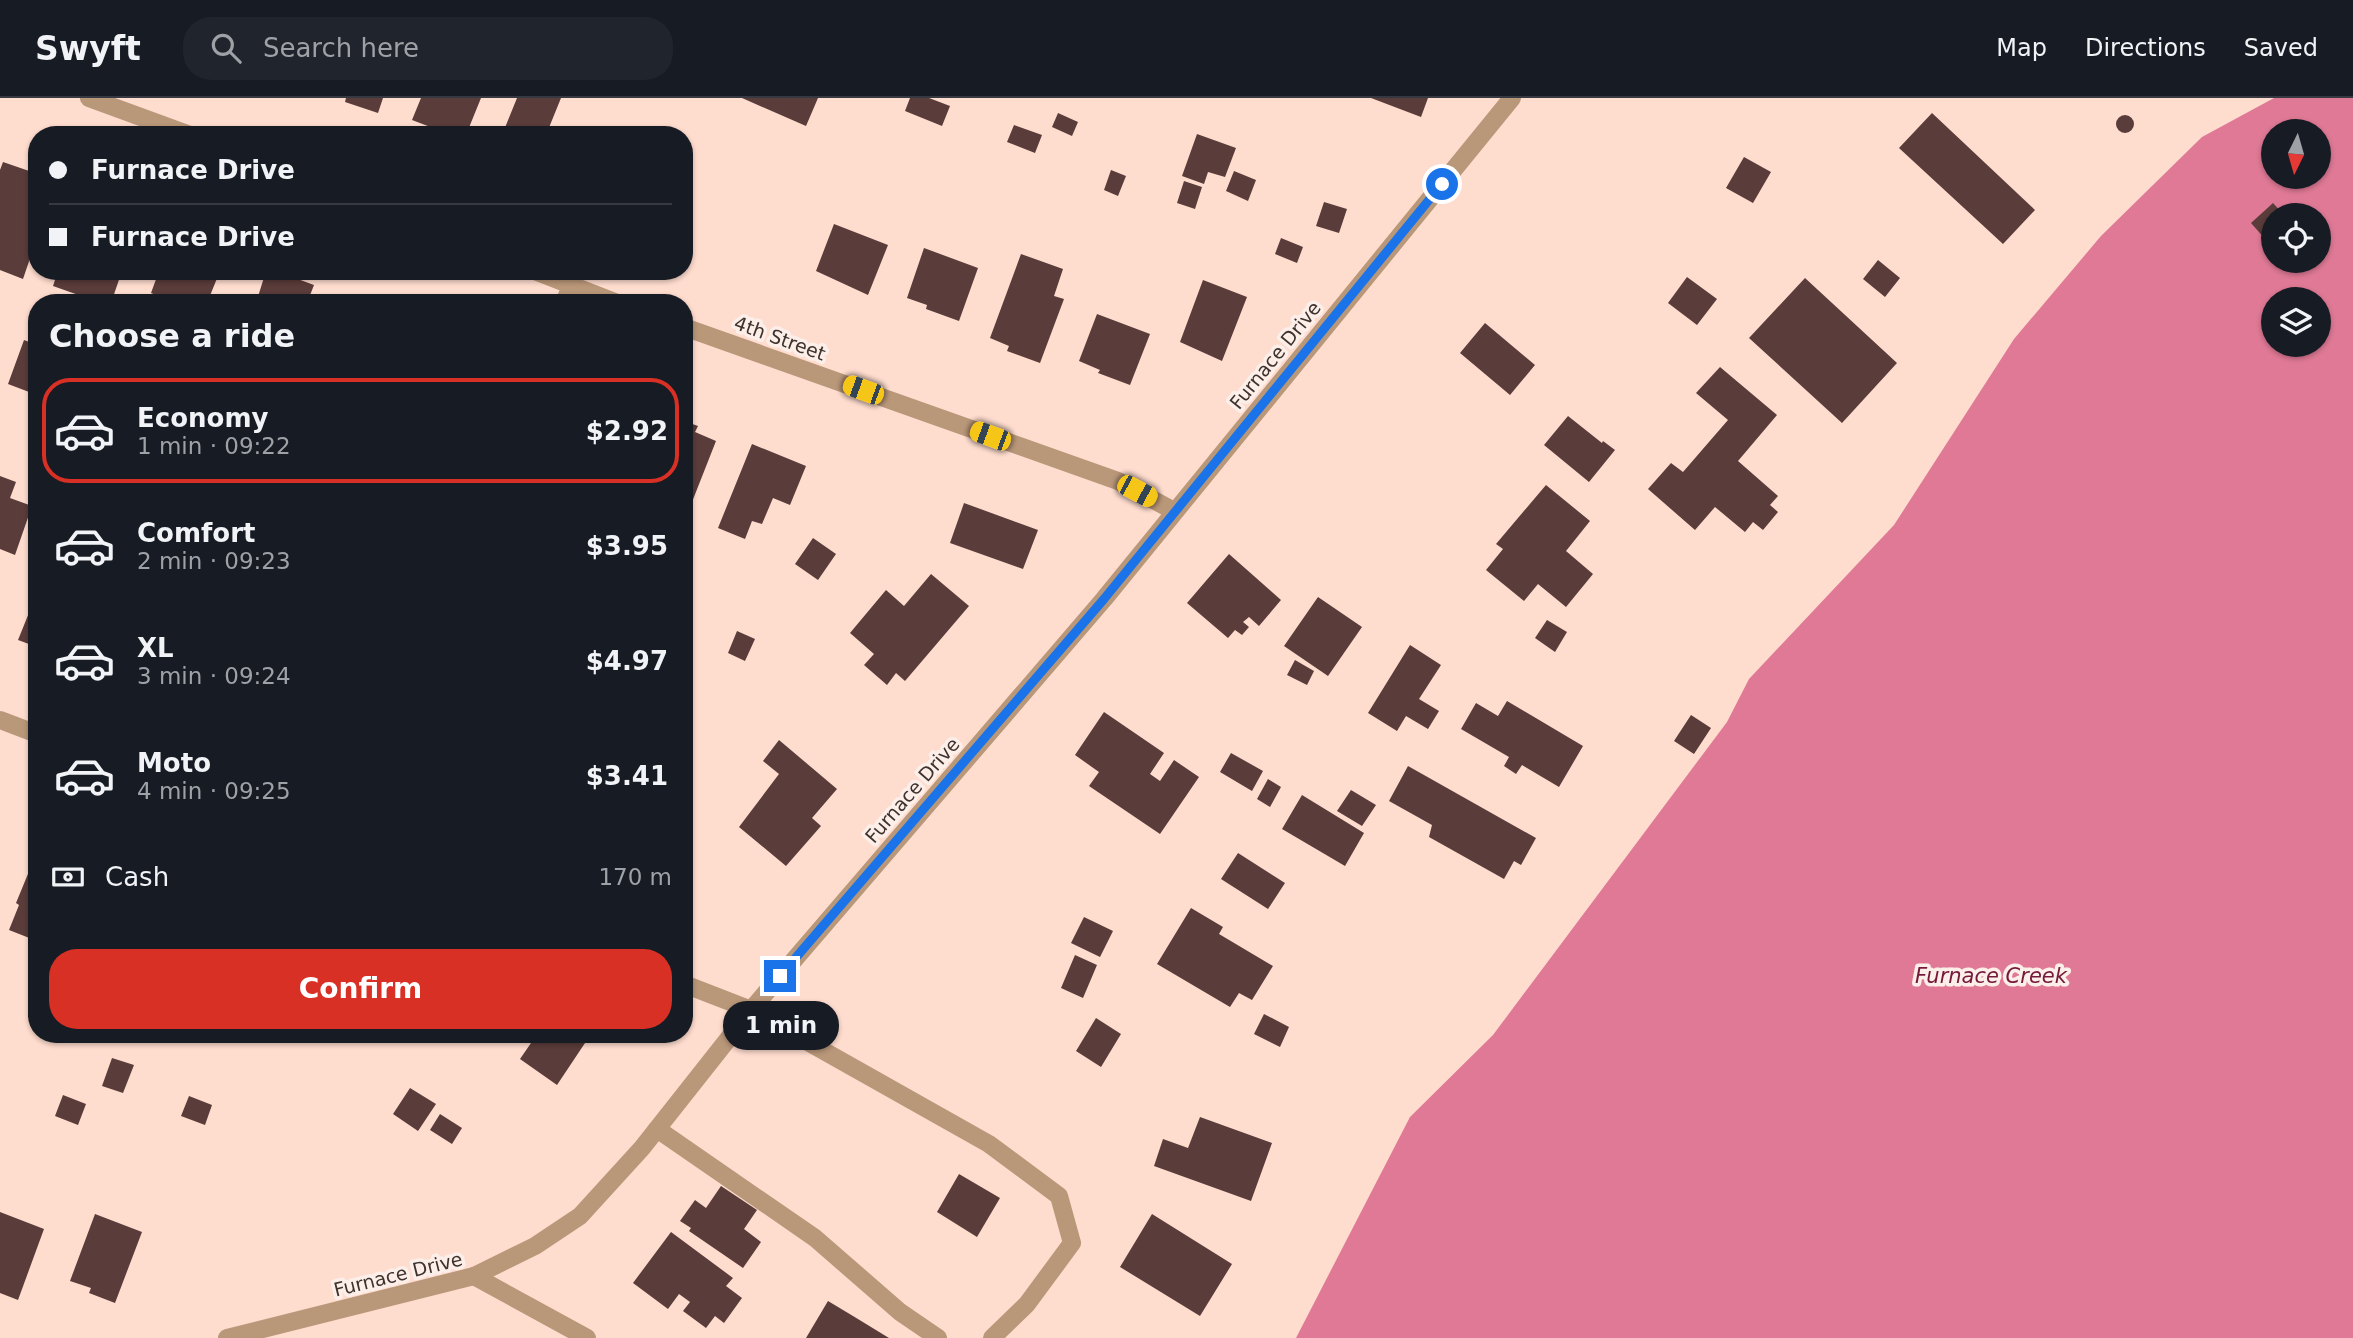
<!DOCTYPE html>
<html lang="en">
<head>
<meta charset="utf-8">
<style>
	:root { --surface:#171b24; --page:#20242c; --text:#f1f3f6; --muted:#9ea1a6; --line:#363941; --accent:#d93025 }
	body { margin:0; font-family:"DejaVu Sans",sans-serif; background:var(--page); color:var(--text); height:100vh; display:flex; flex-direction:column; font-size:26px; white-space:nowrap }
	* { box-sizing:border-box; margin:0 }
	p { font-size:23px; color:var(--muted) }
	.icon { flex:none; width:38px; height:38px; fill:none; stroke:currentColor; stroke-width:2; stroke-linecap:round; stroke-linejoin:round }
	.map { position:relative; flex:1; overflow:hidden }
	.side { position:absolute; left:28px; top:196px; width:665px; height:749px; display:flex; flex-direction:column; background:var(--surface); border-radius:28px; box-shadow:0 2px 5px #0004 }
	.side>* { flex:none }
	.guide { position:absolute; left:28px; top:28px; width:665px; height:154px; border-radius:28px; box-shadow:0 2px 5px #0004; display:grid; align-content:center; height:154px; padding:0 21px; background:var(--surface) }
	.needle { width:46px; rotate:185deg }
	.controls { position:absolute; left:2261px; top:21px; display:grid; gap:14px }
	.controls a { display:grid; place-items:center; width:70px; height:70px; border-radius:50%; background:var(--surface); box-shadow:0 2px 5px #0004; font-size:35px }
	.end { position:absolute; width:32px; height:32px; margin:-16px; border:9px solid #1a73e8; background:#fff; box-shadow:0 0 0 4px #fff }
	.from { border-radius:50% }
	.bubble { position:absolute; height:49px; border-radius:24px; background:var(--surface); box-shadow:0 2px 5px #0004; font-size:23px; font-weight:800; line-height:49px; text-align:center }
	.car { position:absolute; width:21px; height:42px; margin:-21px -10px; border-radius:9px; box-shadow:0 0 5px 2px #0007; background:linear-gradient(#f5c518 24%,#345 0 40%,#f5c518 0 76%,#345 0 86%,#f5c518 0) }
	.guide b { display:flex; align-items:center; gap:24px; height:66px; font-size:26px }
	.guide b+b { border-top:2px solid var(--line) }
	.guide i { width:18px; height:18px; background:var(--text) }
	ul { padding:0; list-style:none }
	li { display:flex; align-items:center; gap:21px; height:105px; margin:0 14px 10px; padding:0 7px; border:4px solid transparent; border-radius:28px }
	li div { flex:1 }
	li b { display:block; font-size:26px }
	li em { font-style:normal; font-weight:800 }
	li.current { border-color:var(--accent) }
	li>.icon { width:63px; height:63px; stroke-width:1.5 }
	h2 { padding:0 21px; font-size:32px; line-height:84px }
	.pay { display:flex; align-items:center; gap:18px; height:77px; padding:0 21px; font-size:26px }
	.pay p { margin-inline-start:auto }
	.button { display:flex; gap:14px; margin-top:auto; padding:14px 21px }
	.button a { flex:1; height:80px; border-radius:28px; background:var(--accent); color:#fff; font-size:28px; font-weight:800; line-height:80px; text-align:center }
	header { display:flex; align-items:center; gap:42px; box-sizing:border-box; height:98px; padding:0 35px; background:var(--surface); border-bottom:2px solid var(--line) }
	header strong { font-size:33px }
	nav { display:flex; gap:38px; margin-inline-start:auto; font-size:24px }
	.search { width:490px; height:63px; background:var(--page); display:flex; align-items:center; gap:18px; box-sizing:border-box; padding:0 24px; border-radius:28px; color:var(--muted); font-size:26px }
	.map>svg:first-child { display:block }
	.water { fill:#df7995; fill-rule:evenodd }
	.building { fill:#5a3c3a }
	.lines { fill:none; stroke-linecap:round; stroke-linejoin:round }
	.lane { stroke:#b99779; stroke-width:18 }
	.street { stroke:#b99779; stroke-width:18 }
	.route { stroke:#1a73e8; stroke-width:9 }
	.labels { text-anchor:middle; stroke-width:7; stroke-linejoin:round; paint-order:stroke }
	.street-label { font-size:19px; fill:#3f322c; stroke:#fceee9 }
	.water-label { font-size:21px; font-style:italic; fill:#75193b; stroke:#fceee9 }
</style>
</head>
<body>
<header>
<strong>Swyft</strong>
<div class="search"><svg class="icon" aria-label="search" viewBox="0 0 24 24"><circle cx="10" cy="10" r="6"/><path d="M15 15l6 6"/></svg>Search here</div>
<nav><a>Map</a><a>Directions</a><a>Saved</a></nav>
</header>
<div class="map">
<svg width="2353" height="1240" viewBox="0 0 2353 1240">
	<rect width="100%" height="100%" fill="#fedcce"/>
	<path class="water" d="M2274,0h79v1240h-1057l114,-221 83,-82 234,-313 22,-43 145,-154 120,-186 87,-103 101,-99zM2273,33h46v46h-46zM2273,117h46v46h-46zM2273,201h46v46h-46z"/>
	<path class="building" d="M346,0h37l-5,15 -33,-11z
		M421,0h60l-15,37h-30l-5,-2 2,-5 -21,-8z
		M517,0h44l-15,37h-44z
		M742,0h76l-12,28z
		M910,0h19l21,8 -8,20 -37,-15z
		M1371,0h57l-7,19z
		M1058,15l20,9 -6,14 -20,-9z
		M1932,15l103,97 -32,34 -104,-96z
		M2116 26a9 9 0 1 1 18 0a9 9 0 1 1-18 0Z
		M1014,27l28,10 -7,18 -28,-11z
		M1197,36l39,14 -11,29 -17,-5 -4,12 -22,-8z
		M1744,59l27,15 -18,31 -27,-15z
		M3,64l32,11 -2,7 4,1v57l-14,41 -23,-9v-100z
		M1111,72l15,6 -8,20 -14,-6z
		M1234,73l22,9 -8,21 -22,-10z
		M1184,83l18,6 -7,22 -18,-6z
		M1324,104l23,7 -8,24 -23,-7z
		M2273,105l11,12h-11v33l-22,-25z
		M834,126l54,21 -20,50 -52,-24z
		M1281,140l22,9 -6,16 -22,-9z
		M924,150l54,20 -19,53 -33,-12 1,-4 -20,-7z
		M1021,156l42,15 -9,27 10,3 -24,64 -33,-12 2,-5 -19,-8z
		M1878,162l22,18 -15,19 -22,-18z
		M58,173h64l-11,32h-10l-48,-17z
		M159,173h61l-13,32h-33l-23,-10z
		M266,173h10l38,14 -7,18h-51z
		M1687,179l30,22 -20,26 -29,-22z
		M1805,180l92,85 -55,60 -93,-85z
		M1203,182l44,17 -25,64 -42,-19z
		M1097,216l53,20 -20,51 -32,-12 2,-3 -21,-9z
		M1485,225l50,42 -25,30 -50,-42z
		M24,242l13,5v50l-29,-11z
		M1720,269l57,48 -39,46 40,35 -8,9 8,7 -15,18 -10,-8 -8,10 -30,-25 -20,23 -47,-41 23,-26 12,9 45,-52 -32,-27z
		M1568,318l34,27 1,-2 12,9 -26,32 -45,-37z
		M684,323l14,5 -3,6 21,9 -24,61 -8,-3z
		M752,346l54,22 -16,39 -17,-7 -11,26 -10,-3 -7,18 -27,-11z
		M0,378l16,6 -6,16 22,8 -17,49 -15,-6z
		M1546,387l44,36 -24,30 27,23 -27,33 -28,-23 -14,17 -38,-31 17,-21 -7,-5z
		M964,405l74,27 -15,39 -73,-26z
		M813,440l23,16 -18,26 -23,-16z
		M1229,456l52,46 -22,26 -10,-9 -6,5 6,5 -7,8 -7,-5 -7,8 -41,-35z
		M931,476l38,32 -64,75 -9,-8 -9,12 -23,-20 10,-11 -24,-21 36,-43 18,16z
		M37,495v54l-19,-7z
		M1318,499l44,30 -34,49 -44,-30z
		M1547,522l20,12 -12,20 -20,-14z
		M737,533l18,8 -10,22 -17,-8z
		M1410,547l31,20 -22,34 20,12 -11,18 -22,-13 -9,15 -29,-18z
		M1295,562l19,11 -7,14 -20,-10z
		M1507,603l76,45 -24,41 -37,-22 -6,9 -12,-8 5,-9 -48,-28 15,-26 22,13z
		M1104,614l60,41 -14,21 10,7 14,-21 25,17 -39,57 -71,-48 10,-14 -24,-17z
		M1691,617l20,13 -17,26 -20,-13z
		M779,642l58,49 -25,29 9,8 -35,40 -47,-39 40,-53 -16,-13z
		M1231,655l32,18 -11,20 -32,-19z
		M1408,668l128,72 -15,27 -7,-4 -10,18 -75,-42 3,-12 -43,-24z
		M1268,681l13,8 -11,20 -13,-8z
		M1351,692l25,15 -14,21 -25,-15z
		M1302,697l62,38 -19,33 -63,-37z
		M37,754v89l-28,-11 10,-25 -3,-2z
		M1238,755l47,30 -17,26 -47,-30z
		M1191,810l32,19 -4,7 54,32 -21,34 -13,-7 -9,14 -73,-43z
		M1084,819l29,14 -13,26 -29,-14z
		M1075,857l22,10 -14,33 -22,-10z
		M1264,916l25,13 -9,20 -26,-13z
		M1096,920l25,16 -20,33 -25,-16z
		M518,936h73l-34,51 -37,-26 11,-16z
		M112,960l22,7 -11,28 -21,-7z
		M410,990l26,16 -18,27 -25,-17z
		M63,997l23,9 -8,21 -23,-9z
		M189,998l23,9 -7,20 -24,-9z
		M440,1016l22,14 -10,16 -22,-14z
		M1200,1019l72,26 -21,58 -97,-35 9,-27 25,9z
		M959,1076l41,24 -23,39 -40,-25z
		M721,1088l36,24 -13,19 17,13 -18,26 -54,-37 2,-3 -11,-7 15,-21 11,8z
		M0,1114l44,17 -26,71 -18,-7z
		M95,1116l47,18 -27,71 -26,-10 2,-5 -21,-7z
		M1152,1116l80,50 -32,52 -80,-49z
		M671,1134l62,46 -7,8 16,12 -18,25 -9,-7 -9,12 -23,-17 7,-9 -11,-8 -11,15 -35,-26z
		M828,1203l25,15 36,22h-83z"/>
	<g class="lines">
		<path class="lane" d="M751,912l238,134 70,52 13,47 -45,61 -35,34
			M657,1031l158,109 85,74 38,26
			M474,1178l113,62"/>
		<path class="street" d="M89,0l101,37
			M535,173l82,32
			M564,205l7,-17
			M684,229l434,154 56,30
			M0,622l37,14
			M684,886l67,26
			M227,1240l247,-62 61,-30 45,-30 62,-68 109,-138 353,-411 408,-501"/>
	</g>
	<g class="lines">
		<path class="route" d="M780,878l324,-377 338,-415"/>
	</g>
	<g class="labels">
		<g class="street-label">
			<text transform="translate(780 240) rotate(20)" y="7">4th Street</text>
			<text transform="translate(1275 257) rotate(-51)" y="7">Furnace Drive</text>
			<text transform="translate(912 692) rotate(-49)" y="7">Furnace Drive</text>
			<text transform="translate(398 1176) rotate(-14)" y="7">Furnace Drive</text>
		</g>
		<g class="water-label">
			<text x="1991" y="885">Furnace Creek</text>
		</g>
	</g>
</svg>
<div class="controls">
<a><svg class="needle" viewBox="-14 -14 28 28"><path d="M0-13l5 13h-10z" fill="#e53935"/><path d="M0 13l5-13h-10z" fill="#9ea1a6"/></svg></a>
<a><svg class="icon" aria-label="locate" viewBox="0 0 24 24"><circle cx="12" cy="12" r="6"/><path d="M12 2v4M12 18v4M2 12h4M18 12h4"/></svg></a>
<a><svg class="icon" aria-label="layers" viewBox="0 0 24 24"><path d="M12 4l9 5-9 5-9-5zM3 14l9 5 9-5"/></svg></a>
</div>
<i class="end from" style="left:1442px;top:86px"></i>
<i class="end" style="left:780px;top:878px"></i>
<div class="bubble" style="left:723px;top:903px;width:116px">1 min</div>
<i class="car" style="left:863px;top:292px;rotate:290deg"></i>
<i class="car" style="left:990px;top:338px;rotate:290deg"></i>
<i class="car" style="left:1137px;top:393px;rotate:118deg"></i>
<div class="guide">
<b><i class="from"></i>Furnace Drive</b>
<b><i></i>Furnace Drive</b>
</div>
<section class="side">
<h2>Choose a ride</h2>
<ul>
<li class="current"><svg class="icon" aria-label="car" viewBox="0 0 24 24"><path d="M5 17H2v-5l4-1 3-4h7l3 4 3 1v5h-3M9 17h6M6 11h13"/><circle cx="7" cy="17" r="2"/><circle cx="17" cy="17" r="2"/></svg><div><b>Economy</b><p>1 min · 09:22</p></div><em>$2.92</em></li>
<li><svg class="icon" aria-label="car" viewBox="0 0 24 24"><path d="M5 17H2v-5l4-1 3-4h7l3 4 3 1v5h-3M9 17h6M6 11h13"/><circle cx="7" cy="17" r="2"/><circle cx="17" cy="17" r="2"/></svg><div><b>Comfort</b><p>2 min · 09:23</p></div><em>$3.95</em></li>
<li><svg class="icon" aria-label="car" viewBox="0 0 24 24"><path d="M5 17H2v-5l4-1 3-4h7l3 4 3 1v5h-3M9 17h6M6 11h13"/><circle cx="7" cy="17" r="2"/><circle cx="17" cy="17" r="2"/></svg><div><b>XL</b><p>3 min · 09:24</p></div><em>$4.97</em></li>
<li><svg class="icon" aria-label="car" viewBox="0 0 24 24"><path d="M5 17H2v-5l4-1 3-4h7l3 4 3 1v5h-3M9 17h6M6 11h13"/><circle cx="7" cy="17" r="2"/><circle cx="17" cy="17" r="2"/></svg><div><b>Moto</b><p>4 min · 09:25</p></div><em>$3.41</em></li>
</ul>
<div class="pay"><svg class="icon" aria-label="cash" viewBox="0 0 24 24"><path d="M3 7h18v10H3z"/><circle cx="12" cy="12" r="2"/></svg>Cash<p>170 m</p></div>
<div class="button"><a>Confirm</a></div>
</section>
</div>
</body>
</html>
